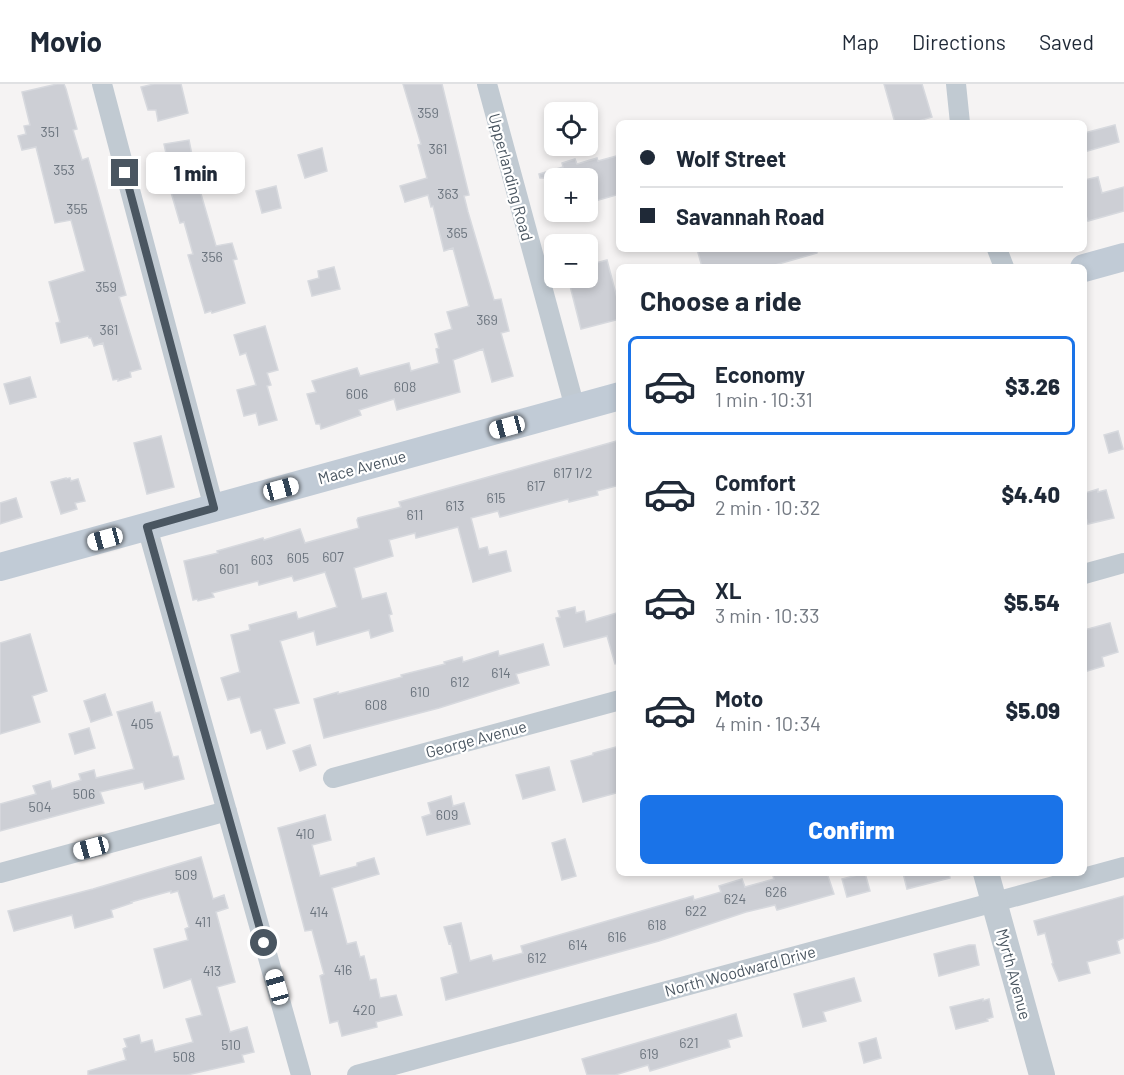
<!DOCTYPE html>
<html lang="en">
<head>
<meta charset="utf-8">
<style>
	:root { --surface:#fff; --page:#f6f6f7; --text:#1f2937; --muted:#747a83; --line:#e0e1e3; --accent:#1a73e8 }
	body { margin:0; font-family:Barlow,sans-serif; background:var(--page); color:var(--text); height:100vh; display:flex; flex-direction:column; font-size:22px; white-space:nowrap }
	* { box-sizing:border-box; margin:0 }
	p { font-size:20px; color:var(--muted) }
	.icon { flex:none; width:33px; height:33px; fill:none; stroke:currentColor; stroke-width:2; stroke-linecap:round; stroke-linejoin:round }
	.map { position:relative; flex:1; overflow:hidden }
	.side { position:absolute; left:616px; top:180px; width:471px; height:612px; display:flex; flex-direction:column; background:var(--surface); border-radius:9px; box-shadow:0 3px 9px #0003 }
	.side>* { flex:none }
	.top-card { position:absolute; left:616px; top:36px; width:471px; height:132px; border-radius:9px; box-shadow:0 3px 9px #0003; display:grid; align-content:center; height:132px; padding:0 24px; background:var(--surface) }
	.buttons { position:absolute; left:544px; top:18px; display:grid; gap:12px }
	.buttons a { display:grid; place-items:center; width:54px; height:54px; border-radius:9px; background:var(--surface); box-shadow:0 3px 9px #0003; font-size:30px }
	.end { position:absolute; width:27px; height:27px; margin:-14px; border:8px solid #4a5661; background:#fff; box-shadow:0 0 0 3px #fff }
	.from { border-radius:50% }
	.bubble { position:absolute; height:42px; border-radius:9px; background:var(--surface); box-shadow:0 3px 9px #0003; font-size:20px; font-weight:800; line-height:42px; text-align:center }
	.car { position:absolute; width:18px; height:36px; margin:-18px -9px; border-radius:8px; box-shadow:0 0 4px 2px #0007; background:linear-gradient(#fff 24%,#345 0 40%,#fff 0 76%,#345 0 86%,#fff 0) }
	.top-card b { display:flex; align-items:center; gap:21px; height:57px; font-size:22px }
	.top-card b+b { border-top:2px solid var(--line) }
	.top-card i { width:15px; height:15px; background:var(--text) }
	ul { padding:0; list-style:none }
	li { display:flex; align-items:center; gap:18px; height:99px; margin:0 12px 9px; padding:0 12px; border:3px solid transparent; border-radius:9px }
	li div { flex:1 }
	li b { display:block; font-size:22px }
	li em { font-style:normal; font-weight:800 }
	li.selected { border-color:var(--accent) }
	li>.icon { width:54px; height:54px; stroke-width:1.5 }
	h2 { padding:0 24px; font-size:27px; line-height:72px }
	.cta { display:flex; gap:12px; margin-top:auto; padding:12px 24px }
	.cta a { flex:1; height:69px; border-radius:9px; background:var(--accent); color:#fff; font-size:24px; font-weight:800; line-height:69px; text-align:center }
	header { display:flex; align-items:center; gap:36px; box-sizing:border-box; height:84px; padding:0 30px; background:var(--surface); border-bottom:2px solid var(--line) }
	header strong { font-size:28px }
	nav { display:flex; gap:33px; margin-inline-start:auto; font-size:21px }
	.map>svg:first-child { display:block }
	.building { fill:#cdcfd5; stroke:#d7d9de; stroke-width:1.5 }
	.lines { fill:none; stroke-linecap:round; stroke-linejoin:round }
	.minor { stroke:#c1cad2; stroke-width:20 }
	.tertiary { stroke:#c1cad2; stroke-width:26 }
	.secondary { stroke:#c1cbd6; stroke-width:28 }
	.route { stroke:#4a5661; stroke-width:8 }
	.labels { text-anchor:middle; stroke-width:4.5; stroke-linejoin:round; paint-order:stroke }
	.number-label { font-size:14px; fill:#6b747e }
	.street-label { font-size:16px; fill:#4a5661; stroke:#fff }
</style>
</head>
<body>
<header>
<strong>Movio</strong>
<nav><a>Map</a><a>Directions</a><a>Saved</a></nav>
</header>
<div class="map">
<svg width="1124" height="991" viewBox="0 0 1124 991">
	<rect width="100%" height="100%" fill="#f5f3f3"/>
	<path class="building" d="M57,0h7l2,5 11,40 -4,1 9,30 6,-2 9,32 29,105 -7,2 22,72 -11,3 1,5 -13,4v-2l-5,1 -10,-37 -9,3 -3,-8h-2l-1,-2 -27,7 -5,-20 4,-1 -11,-40 36,-11 -14,-51 -16,3 -19,-76 -14,3 -4,-14 8,-2 -2,-8 6,-1 -8,-33z
		M154,0h27l7,29 -30,8 -2,-11h-8l-7,-23z
		M403,0h39l27,111 -5,1 4,16 26,88 7,-1 8,32 -8,2 12,43 -21,6 -9,-33 -30,11 7,32 -63,18 -3,-11 -35,11 2,5 -40,14 -1,-5h-4l-9,-30 9,-2 -4,-11 45,-13 3,8 49,-13 2,8 28,-8 -3,-14 3,-1 -4,-14 17,-5 -5,-17 22,-6 -16,-58 -9,3 -11,-45 -2,1 -3,-12 -23,7 -5,-16 27,-8 -9,-33 3,-1z
		M884,0h38l10,33 -20,6h-17z
		M1115,41l4,17 -35,10v-19z
		M189,56l4,20 15,-5 8,27 -17,5 17,59 16,-3 5,16 -4,1 12,43 -33,10 -1,-2 -6,2 -17,-58 5,-1 -9,-32 -4,1 -12,-41 4,-1 -8,-37z
		M322,64l5,23 -22,7 -7,-23z
		M620,71v39l-32,9v-25h-48l-1,-4 24,-7 -1,-4 13,-4 2,5 20,-6 1,3z
		M1098,93l4,16 22,-6v24l-36,10 -4,-11v-30z
		M276,102l5,22 -19,5 -6,-22z
		M697,165h120v4l-49,14h-66z
		M607,176l13,49v10l-39,10 -13,-51h20v-13z
		M334,183l6,22 -28,7 -4,-15 11,-3 -1,-7z
		M265,242l13,44 -11,3 4,12 -4,1 10,34 -18,5 -3,-12 -12,3 -7,-26 19,-5 -10,-32 -6,2 -6,-20z
		M30,293l6,20 -26,7 -6,-20z
		M1118,347l5,18 -14,4 -5,-18z
		M161,352l13,51 -27,7 -13,-51z
		M620,356v45l-23,6 1,4 -29,7 -1,-3 -68,18 -2,-6 -27,7 8,31 8,-2 2,8 17,-4 5,20 -38,11 -15,-55 -42,11 -1,-5 -26,7 4,16 -39,12 8,31 24,-6 6,21 -3,1 4,16 -22,7 -2,-8 -52,15 -3,-14 -34,10 19,62 -25,6 11,34 -18,6 -6,-19 -10,3 -11,-36 -12,3 -7,-22 19,-6 -9,-37 19,-5 -1,-5 47,-13 2,7 39,-12 -12,-35 -31,9 -2,-5 -33,9 -1,-4 -46,12 2,4 -16,4 -1,-2 -4,1 -9,-39 34,-8 -1,-2 46,-13 1,2 36,-11 5,14 54,-15 -2,-8 1,-2 43,-11 -2,-5z
		M66,394v1l4,-1 1,3 7,-2 7,22 -10,2 2,6 -16,5 -10,-32z
		M1098,405v3l8,-2 8,28 -26,6 -4,-13 1,-18z
		M16,414l6,19 -22,7v-21z
		M575,523l1,6 8,-2 2,11 34,-10v51l-5,1 -8,-28 -43,11 -8,-29 4,-1 -2,-6z
		M1110,539l8,29 -16,5 2,9 -20,6v-42z
		M30,550l17,57 -15,5 8,26 -40,12v-91z
		M543,560l6,21 -33,9 3,9 -80,25 -115,30 -10,-39 24,-7v2l64,-17 -1,-2 44,-11 -1,-2 18,-5 1,5 35,-11 1,5z
		M105,610l7,21 -21,7 -7,-21z
		M152,618l3,11 5,-1 13,45 5,-1 6,23 -39,10 -2,-7 -43,10 4,11 -104,28v-27l36,-10 -3,-8 17,-5 2,8 29,-9 -2,-6 15,-4 2,8 38,-9 -17,-57z
		M89,644l6,20 -20,6 -6,-20z
		M310,661l6,20 -16,6 -7,-20z
		M620,662v46l-37,10 -12,-41 22,-6v-2z
		M549,683l6,23 -32,9 -7,-24z
		M451,712l2,10 11,-3 6,21 -43,11 -5,-18 9,-3 -3,-11z
		M325,731l6,25 -19,5 8,31 37,-10v-3l17,-5 5,16 -47,14 15,56 9,-2 4,15 4,-1 6,24 6,-1 4,19 16,-3 6,20 -26,7 1,5 -35,9 -4,-15 -8,2 -10,-47 4,-2 -12,-44 -7,1 -27,-103z
		M565,755l11,37 -14,4 -10,-37z
		M201,773l12,42 11,-4 4,13 -12,4 19,70 -18,5 13,45 17,-5 7,25 -12,3 2,7 -57,13h-99v-4l38,-11 -3,-11 4,-2 -3,-8 15,-4 2,8 11,-3 3,12 38,-10 -7,-23 16,-4 -11,-36 -27,9 -10,-39 34,-9 -3,-11 4,-2 -11,-36 -7,2v-2l-40,11 1,1 -21,7 2,7 -38,11 -3,-13 -58,16 -6,-20 85,-22z
		M772,789h55l7,21 -57,16 -2,-5 -29,7 -87,29 -213,59 -5,-22 17,-5 -7,-30 -2,1 -5,-17 17,-4 9,38 21,-6 2,6 30,-8 -2,-7 172,-50 1,4 27,-8 -2,-6 23,-7 3,8 29,-8z
		M865,789l5,18 -23,6 -5,-18z
		M903,789h46l1,5 -43,11z
		M1124,812v42l-7,3 3,12 -33,9 3,11 -31,8 -7,-17 1,-1 -8,-30 -7,2 -4,-14z
		M969,861h6l4,20 -40,11 -5,-22z
		M854,894l7,23 -38,11 3,9 -23,6 -9,-33z
		M983,915v2l6,-2 4,18 -6,2 1,2 -32,8 -6,-22z
		M736,930l6,22 -14,4 2,7 -80,24 -2,-6 -33,10h-28l-5,-16z
		M876,954l5,20 -17,5 -5,-20z"/>
	<g class="lines">
		<path class="minor" d="M102,0l112,424
			M487,0l88,324
			M956,0l4,39
			M997,165l7,18
			M147,443l154,548
			M1084,490l40,-11
			M333,694l287,-78
			M0,789l227,-62
			M357,991l767,-208"/>
		<path class="tertiary" d="M986,789l56,202"/>
		<path class="secondary" d="M1084,184l40,-11
			M0,483l620,-171"/>
	</g>
	<g class="lines">
		<path class="route" d="M125,89l89,335 -67,19 117,416"/>
	</g>
	<g class="labels">
		<g class="number-label">
			<text x="428" y="34">359</text>
			<text x="50" y="53">351</text>
			<text x="438" y="70">361</text>
			<text x="64" y="91">353</text>
			<text x="448" y="115">363</text>
			<text x="77" y="130">355</text>
			<text x="457" y="154">365</text>
			<text x="212" y="178">356</text>
			<text x="106" y="208">359</text>
			<text x="487" y="241">369</text>
			<text x="109" y="251">361</text>
			<text x="405" y="308">608</text>
			<text x="357" y="315">606</text>
			<text x="573" y="394">617 1/2</text>
			<text x="536" y="407">617</text>
			<text x="496" y="419">615</text>
			<text x="455" y="427">613</text>
			<text x="415" y="436">611</text>
			<text x="333" y="478">607</text>
			<text x="298" y="479">605</text>
			<text x="262" y="481">603</text>
			<text x="229" y="490">601</text>
			<text x="501" y="594">614</text>
			<text x="460" y="603">612</text>
			<text x="420" y="613">610</text>
			<text x="376" y="626">608</text>
			<text x="142" y="645">405</text>
			<text x="84" y="715">506</text>
			<text x="40" y="728">504</text>
			<text x="447" y="736">609</text>
			<text x="305" y="755">410</text>
			<text x="186" y="796">509</text>
			<text x="776" y="813">626</text>
			<text x="735" y="820">624</text>
			<text x="696" y="832">622</text>
			<text x="319" y="833">414</text>
			<text x="203" y="843">411</text>
			<text x="657" y="846">618</text>
			<text x="617" y="858">616</text>
			<text x="578" y="866">614</text>
			<text x="537" y="879">612</text>
			<text x="343" y="891">416</text>
			<text x="212" y="892">413</text>
			<text x="364" y="931">420</text>
			<text x="689" y="964">621</text>
			<text x="231" y="966">510</text>
			<text x="649" y="975">619</text>
			<text x="184" y="978">508</text>
		</g>
		<g class="street-label">
			<text transform="translate(511 93) rotate(75)" y="6">Upperlanding Road</text>
			<text transform="translate(362 383) rotate(-15)" y="6">Mace Avenue</text>
			<text transform="translate(476 655) rotate(-15)" y="6">George Avenue</text>
			<text transform="translate(740 887) rotate(-15)" y="6">North Woodward Drive</text>
			<text transform="translate(1014 890) rotate(75)" y="6">Myrth Avenue</text>
		</g>
	</g>
</svg>
<div class="buttons">
<a><svg class="icon" aria-label="locate" viewBox="0 0 24 24"><circle cx="12" cy="12" r="6"/><path d="M12 2v4M12 18v4M2 12h4M18 12h4"/></svg></a>
<a>+</a>
<a>−</a>
</div>
<i class="end from" style="left:264px;top:859px"></i>
<i class="end" style="left:125px;top:89px"></i>
<div class="bubble" style="left:146px;top:68px;width:99px">1 min</div>
<i class="car" style="left:507px;top:343px;rotate:255deg"></i>
<i class="car" style="left:281px;top:405px;rotate:75deg"></i>
<i class="car" style="left:105px;top:455px;rotate:255deg"></i>
<i class="car" style="left:91px;top:764px;rotate:255deg"></i>
<i class="car" style="left:277px;top:903px;rotate:344deg"></i>
<div class="top-card">
<b><i class="from"></i>Wolf Street</b>
<b><i></i>Savannah Road</b>
</div>
<section class="side">
<h2>Choose a ride</h2>
<ul>
<li class="selected"><svg class="icon" aria-label="car" viewBox="0 0 24 24"><path d="M5 17H2v-5l4-1 3-4h7l3 4 3 1v5h-3M9 17h6M6 11h13"/><circle cx="7" cy="17" r="2"/><circle cx="17" cy="17" r="2"/></svg><div><b>Economy</b><p>1 min · 10:31</p></div><em>$3.26</em></li>
<li><svg class="icon" aria-label="car" viewBox="0 0 24 24"><path d="M5 17H2v-5l4-1 3-4h7l3 4 3 1v5h-3M9 17h6M6 11h13"/><circle cx="7" cy="17" r="2"/><circle cx="17" cy="17" r="2"/></svg><div><b>Comfort</b><p>2 min · 10:32</p></div><em>$4.40</em></li>
<li><svg class="icon" aria-label="car" viewBox="0 0 24 24"><path d="M5 17H2v-5l4-1 3-4h7l3 4 3 1v5h-3M9 17h6M6 11h13"/><circle cx="7" cy="17" r="2"/><circle cx="17" cy="17" r="2"/></svg><div><b>XL</b><p>3 min · 10:33</p></div><em>$5.54</em></li>
<li><svg class="icon" aria-label="car" viewBox="0 0 24 24"><path d="M5 17H2v-5l4-1 3-4h7l3 4 3 1v5h-3M9 17h6M6 11h13"/><circle cx="7" cy="17" r="2"/><circle cx="17" cy="17" r="2"/></svg><div><b>Moto</b><p>4 min · 10:34</p></div><em>$5.09</em></li>
</ul>
<div class="cta"><a>Confirm</a></div>
</section>
</div>
</body>
</html>
